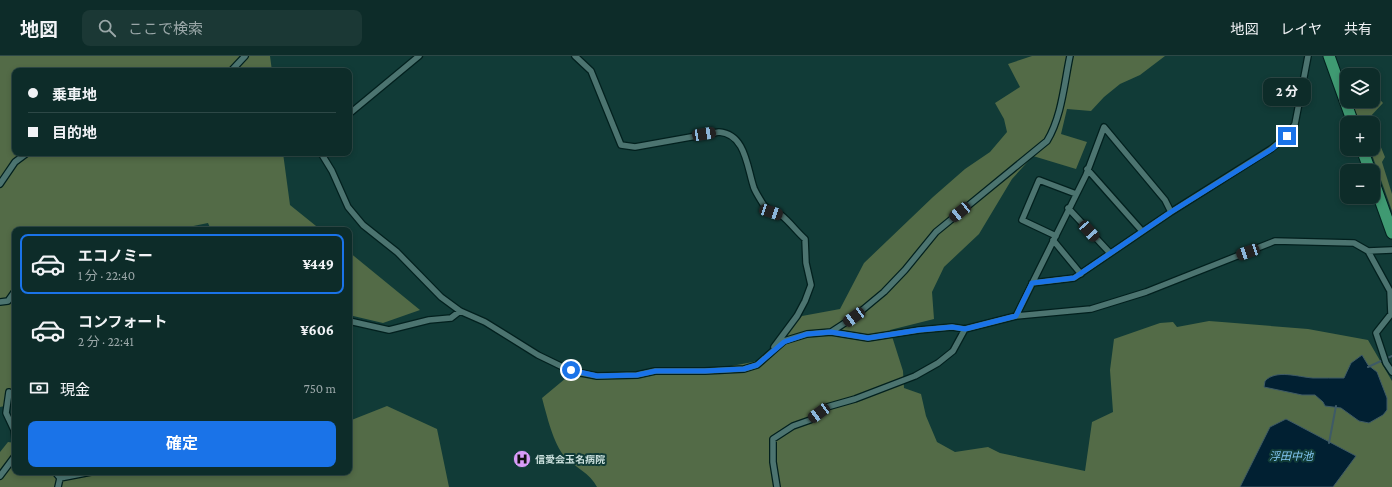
<!DOCTYPE html>
<html lang="ja">
<head>
<meta charset="utf-8">
<style>
	:root { --surface:#0d2c29; --page:#1b3835; --text:#f1f3f6; --muted:#9aa7a8; --line:#2d4846; --accent:#1a73e8 }
	body { margin:0; font-family:"Crimson Pro","Noto Sans JP",serif; background:var(--page); color:var(--text); height:100vh; display:flex; flex-direction:column; font-size:15px; white-space:nowrap }
	* { box-sizing:border-box; margin:0 }
	p { font-size:13px; color:var(--muted) }
	.icon { flex:none; width:22px; height:22px; fill:none; stroke:currentColor; stroke-width:2; stroke-linecap:round; stroke-linejoin:round }
	.map { position:relative; flex:1; overflow:hidden }
	.details { position:absolute; left:12px; top:171px; width:340px; height:248px; display:flex; flex-direction:column; background:var(--surface); border-radius:8px; box-shadow:0 2px 6px #0003,0 0 0 1px var(--line) }
	.details>* { flex:none }
	.hud { position:absolute; left:12px; top:12px; width:340px; height:88px; border-radius:8px; box-shadow:0 2px 6px #0003,0 0 0 1px var(--line); display:grid; align-content:center; height:88px; padding:0 16px; background:var(--surface) }
	.buttons { position:absolute; left:1340px; top:12px; display:grid; gap:8px }
	.buttons a { display:grid; place-items:center; width:40px; height:40px; border-radius:8px; background:var(--surface); box-shadow:0 2px 6px #0003,0 0 0 1px var(--line); font-size:20px }
	.end { position:absolute; width:18px; height:18px; margin:-9px; border:5px solid #1a73e8; background:#fff; box-shadow:0 0 0 2px #fff }
	.from { border-radius:50% }
	.bubble { position:absolute; height:28px; border-radius:8px; background:var(--surface); box-shadow:0 2px 6px #0003,0 0 0 1px var(--line); font-size:13px; font-weight:700; line-height:28px; text-align:center }
	.car { position:absolute; width:12px; height:24px; margin:-12px -6px; border-radius:5px; box-shadow:0 0 3px 1px #0007; background:linear-gradient(#222 24%,#8ab4d8 0 40%,#222 0 76%,#8ab4d8 0 86%,#222 0) }
	.hud b { display:flex; align-items:center; gap:14px; height:38px; font-size:15px }
	.hud b+b { border-top:1px solid var(--line) }
	.hud i { width:10px; height:10px; background:var(--text) }
	ul { padding:7px 0 0; list-style:none }
	li { display:flex; align-items:center; gap:12px; height:60px; margin:0 8px 6px; padding:0 8px; border:2px solid transparent; border-radius:8px }
	li div { flex:1 }
	li b { display:block; font-size:15px }
	li em { font-style:normal; font-weight:700 }
	li.active { border-color:var(--accent) }
	li>.icon { width:36px; height:36px; stroke-width:1.5 }
	.pay { display:flex; align-items:center; gap:10px; height:44px; padding:0 16px; font-size:15px }
	.pay p { margin-inline-start:auto }
	.primary-button { display:flex; gap:8px; margin-top:auto; padding:8px 16px }
	.primary-button a { flex:1; height:46px; border-radius:8px; background:var(--accent); color:#fff; font-size:16px; font-weight:700; line-height:46px; text-align:center }
	header { display:flex; align-items:center; gap:24px; box-sizing:border-box; height:56px; padding:0 20px; background:var(--surface); border-bottom:1px solid var(--line) }
	header strong { font-size:19px }
	nav { display:flex; gap:22px; margin-inline-start:auto; font-size:14px }
	.search { width:280px; height:36px; background:var(--page); display:flex; align-items:center; gap:10px; box-sizing:border-box; padding:0 14px; border-radius:8px; color:var(--muted); font-size:15px }
	.map>svg:first-child { display:block }
	.forest { fill:#536b47 }
	.water { fill:#012032; stroke:#3e5a66 }
	.lines { fill:none; stroke-linecap:round; stroke-linejoin:round }
	.stream { stroke:#3e5a66; stroke-width:2 }
	.street-casing { stroke:#02201e; stroke-width:8 }
	.highway-casing { stroke:#02201e; stroke-width:13 }
	.street { stroke:#4c7470; stroke-width:5.5 }
	.highway { stroke:#3f9a72; stroke-width:11 }
	.route { stroke:#1a73e8; stroke-width:5 }
	.labels { text-anchor:middle; stroke-width:4; stroke-linejoin:round; paint-order:stroke }
	.poi-label { font-size:10px; font-weight:bold; fill:#cce1de; stroke:#113b37; text-anchor:start }
	.water-label { font-size:11px; font-style:italic; fill:#84c8f4; stroke:#113b37 }
</style>
</head>
<body>
<header>
<strong>地図</strong>
<div class="search"><svg class="icon" aria-label="search" viewBox="0 0 24 24"><circle cx="10" cy="10" r="6"/><path d="M15 15l6 6"/></svg>ここで検索</div>
<nav><a>地図</a><a>レイヤ</a><a>共有</a></nav>
</header>
<div class="map">
<svg width="1392" height="431" viewBox="0 0 1392 431">
	<rect width="100%" height="100%" fill="#113b37"/>
	<path class="forest" d="M0,0h270l2,15h-257v82h268l7,52 31,25h-110l-3,-7 -34,7h-159v174l-15,3z
		M1032,0h133l-25,19 -20,9 -16,13 -13,14 -24,-2 -6,25 26,8 -11,27 -43,-13 -21,23 -33,55 -35,33 -12,25 2,27 -44,11 13,41 1,17 17,6 5,22 11,26 18,10 33,-5 12,6 85,18 7,-49 21,-10 -3,-42 4,-31 46,-16 13,-1 4,5 32,-6 13,1 86,7 60,11 24,41v106h-795c-7,-14 -21,-19 -32,-30 -12,-14 -18,-41 -23,-59l24,-20 139,-7 53,-10 44,-45 38,-7 24,-46 69,-66 32,-28 25,-17 17,-20 -3,-13 -9,-16 25,-16 -12,-23z
		M1373,36l10,11 -14,15 2,5h-11l-9,-22h22z
		M1373,72l12,29 -3,5 10,32v17l-22,-62h3z
		M349,196l71,58 -37,13 -34,-8z
		M387,350l50,23 12,58h-449v-35l8,-10 7,1v29h334v-51z"/>
	<path class="water" d="M1362,299l6,10 9,7 10,26v12l-4,5 -14,8 -10,-2 -18,-13 -16,-2 -2,-4 -8,-7h-13l-38,-8 1,-6c11,-12 33,-4 48,-3 10,0 21,0 31,0l7,-15z
		M1286,363l70,37 -23,31h-93l30,-60z"/>
	<g class="lines">
		<path class="stream" d="M1368,311l24,-11
			M1329,387l7,-37"/>
		<defs>
			<path id="street" d="M575,0l16,15 30,74 14,2 84,-15c27,2 28,36 35,56 2,5 6,11 9,16 5,7 11,7 18,11 8,6 16,17 24,24l1,24 5,22 -6,16 -8,15 -23,31
				M231,15l14,-15
				M349,58l70,-58
				M321,97l11,18 16,36 15,18 34,27 44,45 19,14 25,11 53,33 33,16 26,5 40,-1 18,-4h50l39,-2 13,-4 27,-24 23,-7 24,-2 37,6 51,-8 33,-3 13,2 51,-13 75,-7 55,-17 129,-51 79,2 14,8 24,-1
				M1087,113l55,62
				M0,128l15,-22 12,-9
				M1068,152l42,45
				M1056,180l-34,-16 17,-40 37,14
				M1053,184l28,34
				M1368,195l22,40 1,23 -15,19 10,30 6,9
				M1032,227l42,-5 97,-66
				M0,246l8,-1 7,-10
				M1016,260l70,-141 18,-48 61,73 6,12 100,-63 16,-13 8,-12 13,-68
				M349,265l40,9 40,-10 22,-2 9,-7
				M831,276l23,-15 30,-25 21,-22 31,-38 111,-91c15,-25 17,-57 23,-85
				M9,336l-3,21 8,17 1,9
				M55,416l5,6 31,-6
				M0,420l15,-20
				M58,431l2,-9
				M777,431l-4,-25v-23l20,-13 17,-6 17,-13 28,-8 60,-23 23,-13 15,-12 12,-22"/>
			<path id="highway" d="M1329,0l24,67
				M1362,93l8,22
				M1373,124l19,53"/>
		</defs>
		<use href="#street" class="street-casing"/>
		<use href="#highway" class="highway-casing"/>
		<use href="#street" class="street"/>
		<use href="#highway" class="highway"/>
	</g>
	<g class="lines">
		<path class="route" d="M571,314l26,6 40,-1 19,-4h49l39,-2 13,-4 27,-23 23,-8 24,-2 37,6 51,-8 33,-3 13,2 51,-13 16,-33 42,-5 97,-66 101,-63 15,-13"/>
	</g>
	<defs>
		<symbol id="hospital-disc" viewBox="-11 -11 22 22"><circle r="9.5" fill="#d89bf8" stroke="#113b37"/><path d="M-5-5h3v3.5h4V-5h3V5h-3V1.5h-4V5h-3Z" fill="#111"/></symbol>
	</defs>
	<g fill-rule="evenodd">
		<use href="#hospital-disc" x="512" y="393" width="20" height="20"/>
	</g>
	<g class="labels">
		<g class="poi-label">
			<text x="535" y="407">信愛会玉名病院</text>
		</g>
		<g class="water-label">
			<text x="1291" y="404">浮田中池</text>
		</g>
	</g>
</svg>
<div class="buttons">
<a><svg class="icon" aria-label="layers" viewBox="0 0 24 24"><path d="M12 4l9 5-9 5-9-5zM3 14l9 5 9-5"/></svg></a>
<a>+</a>
<a>−</a>
</div>
<i class="end from" style="left:571px;top:314px"></i>
<i class="end" style="left:1287px;top:80px"></i>
<div class="bubble" style="left:1263px;top:22px;width:48px">2 分</div>
<i class="car" style="left:704px;top:78px;rotate:81deg"></i>
<i class="car" style="left:771px;top:156px;rotate:108deg"></i>
<i class="car" style="left:960px;top:156px;rotate:231deg"></i>
<i class="car" style="left:1089px;top:175px;rotate:138deg"></i>
<i class="car" style="left:1248px;top:196px;rotate:251deg"></i>
<i class="car" style="left:854px;top:261px;rotate:234deg"></i>
<i class="car" style="left:819px;top:357px;rotate:234deg"></i>
<div class="hud">
<b><i class="from"></i>乗車地</b>
<b><i></i>目的地</b>
</div>
<section class="details">
<ul>
<li class="active"><svg class="icon" aria-label="car" viewBox="0 0 24 24"><path d="M5 17H2v-5l4-1 3-4h7l3 4 3 1v5h-3M9 17h6M6 11h13"/><circle cx="7" cy="17" r="2"/><circle cx="17" cy="17" r="2"/></svg><div><b>エコノミー</b><p>1 分 · 22:40</p></div><em>¥449</em></li>
<li><svg class="icon" aria-label="car" viewBox="0 0 24 24"><path d="M5 17H2v-5l4-1 3-4h7l3 4 3 1v5h-3M9 17h6M6 11h13"/><circle cx="7" cy="17" r="2"/><circle cx="17" cy="17" r="2"/></svg><div><b>コンフォート</b><p>2 分 · 22:41</p></div><em>¥606</em></li>
</ul>
<div class="pay"><svg class="icon" aria-label="cash" viewBox="0 0 24 24"><path d="M3 7h18v10H3z"/><circle cx="12" cy="12" r="2"/></svg>現金<p>750 m</p></div>
<div class="primary-button"><a>確定</a></div>
</section>
</div>
</body>
</html>
